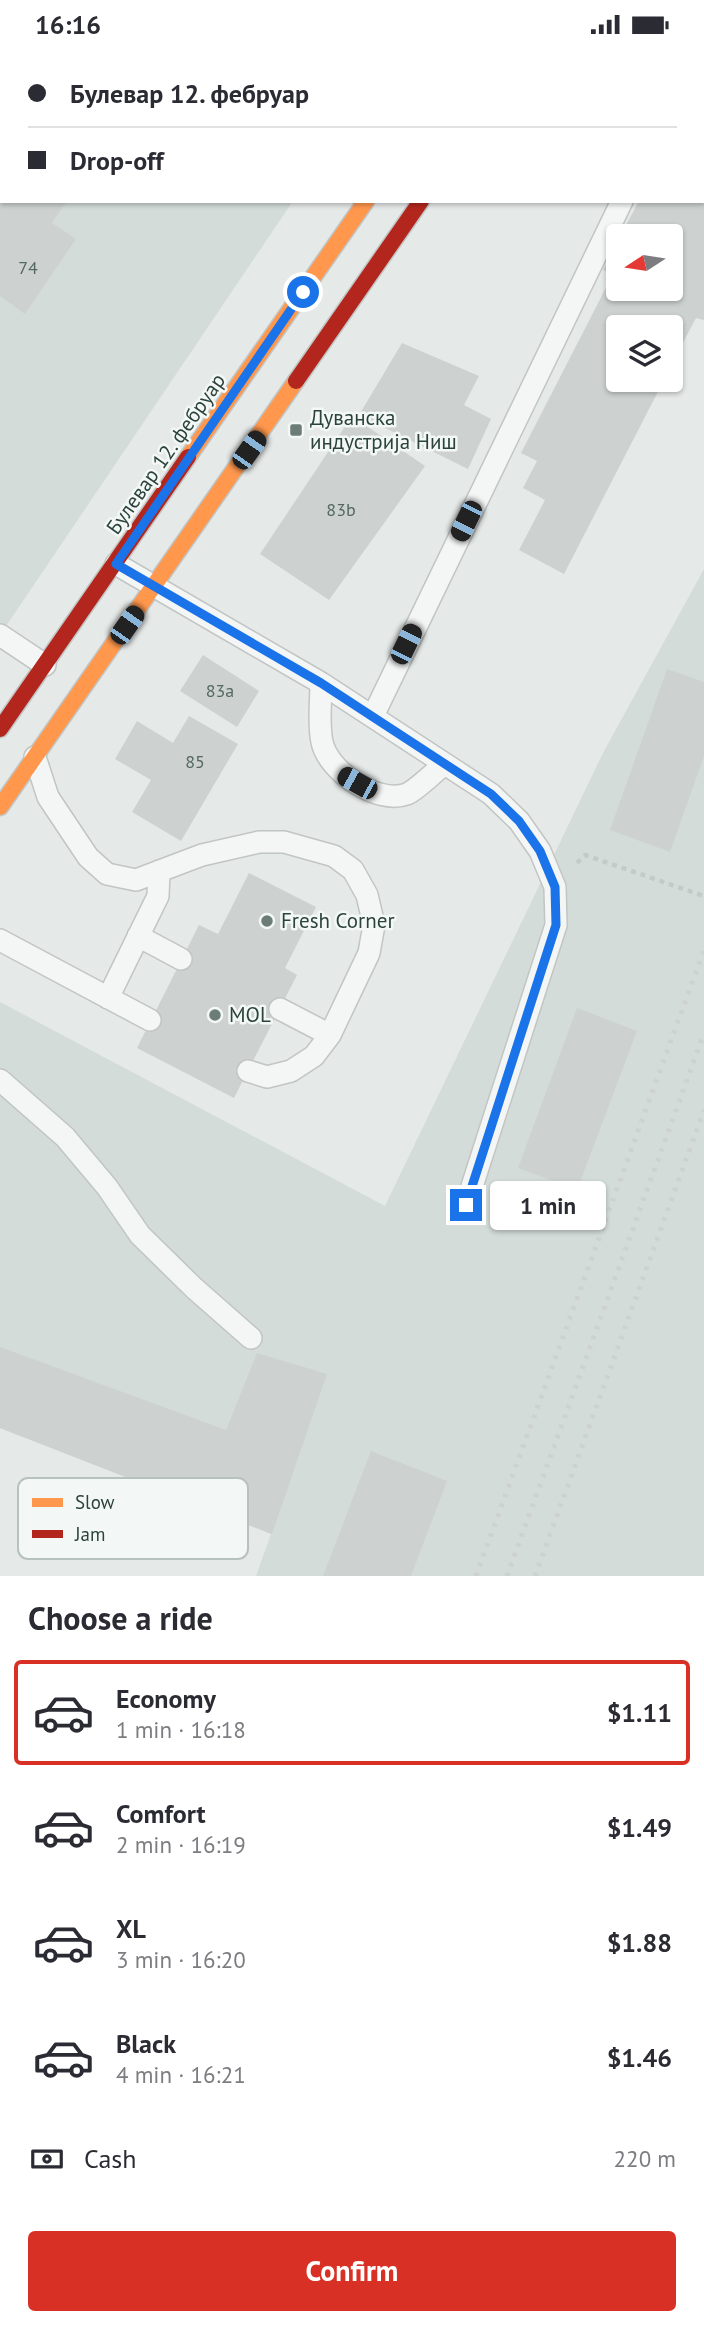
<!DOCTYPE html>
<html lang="en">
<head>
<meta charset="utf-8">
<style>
	:root { --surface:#fff; --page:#f7f7f7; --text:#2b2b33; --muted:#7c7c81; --line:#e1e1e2; --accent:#d93025 }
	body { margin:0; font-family:"PT Sans",sans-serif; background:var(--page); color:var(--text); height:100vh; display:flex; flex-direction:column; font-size:26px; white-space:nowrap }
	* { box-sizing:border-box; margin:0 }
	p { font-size:23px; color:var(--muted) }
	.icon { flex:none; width:38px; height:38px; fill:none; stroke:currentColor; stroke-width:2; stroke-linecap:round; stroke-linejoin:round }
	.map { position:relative; height:1527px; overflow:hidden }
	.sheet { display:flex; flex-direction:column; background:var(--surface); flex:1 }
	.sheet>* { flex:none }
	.top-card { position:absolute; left:0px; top:0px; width:705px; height:154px; box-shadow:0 2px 5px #0004; display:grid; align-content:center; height:154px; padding:0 28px; background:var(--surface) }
	.needle { width:46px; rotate:258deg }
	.tools { position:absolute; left:606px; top:175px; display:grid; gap:14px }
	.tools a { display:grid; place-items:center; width:77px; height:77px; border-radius:7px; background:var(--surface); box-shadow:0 2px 5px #0004; font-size:35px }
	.end { position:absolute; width:32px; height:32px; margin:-16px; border:9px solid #1a73e8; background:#fff; box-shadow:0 0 0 4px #fff }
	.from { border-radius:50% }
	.bubble { position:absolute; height:49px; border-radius:7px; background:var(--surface); box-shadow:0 2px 5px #0004; font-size:23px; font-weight:800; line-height:49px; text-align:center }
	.car { position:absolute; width:21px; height:42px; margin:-21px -10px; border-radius:9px; box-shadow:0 0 5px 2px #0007; background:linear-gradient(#222 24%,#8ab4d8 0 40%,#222 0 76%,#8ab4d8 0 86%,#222 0) }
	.top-card b { display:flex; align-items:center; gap:24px; height:66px; font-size:26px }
	.top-card b+b { border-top:2px solid var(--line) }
	.top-card i { width:18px; height:18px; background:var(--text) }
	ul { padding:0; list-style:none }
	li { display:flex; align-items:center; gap:21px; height:105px; margin:0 14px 10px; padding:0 14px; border:4px solid transparent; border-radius:7px }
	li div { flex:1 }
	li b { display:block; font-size:26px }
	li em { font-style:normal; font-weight:800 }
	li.on { border-color:var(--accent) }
	li>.icon { width:63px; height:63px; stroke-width:1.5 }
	h2 { padding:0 28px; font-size:32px; line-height:84px }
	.pay { display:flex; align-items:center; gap:18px; height:77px; padding:0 28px; font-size:26px }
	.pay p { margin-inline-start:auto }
	.action { display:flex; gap:14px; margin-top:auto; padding:14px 28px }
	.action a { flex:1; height:80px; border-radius:7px; background:var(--accent); color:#fff; font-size:28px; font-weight:800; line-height:80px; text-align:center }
	.status { display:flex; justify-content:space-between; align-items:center; height:49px; padding:0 35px; background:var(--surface); direction:ltr }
	.status svg { height:19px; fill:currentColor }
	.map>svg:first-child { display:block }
	.built { fill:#d3dcd8 }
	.building { fill:#cdd2d0 }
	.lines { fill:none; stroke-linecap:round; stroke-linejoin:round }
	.lane-casing { stroke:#c1c5c4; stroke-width:24 }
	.slow-casing { stroke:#c1c5c4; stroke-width:19 }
	.jam-casing { stroke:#c1c5c4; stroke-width:19 }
	.path { stroke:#c4cac8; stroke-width:4.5; stroke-dasharray:5 5; stroke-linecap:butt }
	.lane { stroke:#f4f6f5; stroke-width:21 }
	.slow { stroke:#ff974d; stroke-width:16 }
	.jam { stroke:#b3261e; stroke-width:16 }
	.rail { stroke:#ced1d0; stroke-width:5; stroke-dasharray:3.5 7; stroke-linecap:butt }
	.route { stroke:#1a73e8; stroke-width:9 }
	.poi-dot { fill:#6c7d78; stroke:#f3f8f6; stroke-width:2.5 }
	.labels { text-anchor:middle; stroke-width:5; stroke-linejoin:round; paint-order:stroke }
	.number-label { font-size:18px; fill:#546862 }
	.poi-label { font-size:21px; fill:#2b433c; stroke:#f3f8f6; text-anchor:start }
	.street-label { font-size:21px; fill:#2b433c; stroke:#f3f8f6 }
	.key { fill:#f3f8f6; stroke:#b7c2be; stroke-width:2 }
	.key-label { font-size:19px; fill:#2b433c }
</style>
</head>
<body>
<div class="status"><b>16:16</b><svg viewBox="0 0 49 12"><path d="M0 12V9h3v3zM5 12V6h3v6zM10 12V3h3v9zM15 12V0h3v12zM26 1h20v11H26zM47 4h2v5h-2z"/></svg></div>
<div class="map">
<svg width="704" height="1527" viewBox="0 0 704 1527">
	<rect width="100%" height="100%" fill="#e5e9e7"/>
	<path class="built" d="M0,0h397l-395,2v150h291l-293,434z
		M704,520v1007h-448l15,-42 -271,-106v-426l385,204 218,-453z"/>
	<path class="building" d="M0,152h67l-15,22 24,16 -51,75 -25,-18z
		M639,152h65v119l-8,-2 -26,49v-40h-52v53h46l-100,194 -45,-24 26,-50 -22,-12 14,-27 -16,-8 92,-179 -10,-4 15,-29v48h52v-53h-50z
		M402,294l77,33 -15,29 27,14 -23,50 -109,-54z
		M352,367l73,50 -96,134 -69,-46z
		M203,606l56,36 -22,36 -57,-36z
		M667,620l37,13v74l-34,96 -60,-22z
		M189,667l49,28 -57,97 -49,-29 19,-32 -36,-21 22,-38 36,22z
		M249,824l67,34 -31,61 12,7 -63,123 -97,-50 62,-123 19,9z
		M577,959l60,23 -60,159 -59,-22z
		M0,1298l226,83 31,-77 70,21 -55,160 -272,-106z
		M371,1402l76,30 -36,95h-88z"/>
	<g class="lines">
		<defs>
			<path id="lane" d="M696,2l1,-2
				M116,515l205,119 170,111 28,27 21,30 15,36 1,38 -90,280
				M0,586l45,30
				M321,634c0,18 -3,41 1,59 6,29 55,63 85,52 11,-5 28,-23 38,-30
				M373,667l249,-515
				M35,708l13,40 40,60 19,17 29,6 66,-25 57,-13h25l50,14 19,14 14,25 7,30 -5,28 -39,82 -16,21 -23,15 -24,6 -19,-6
				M138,887l43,23
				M0,891l150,80
				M108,949l50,-102 1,-25
				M280,960l50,26
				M0,1031l65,57 42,50 33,48 54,53 57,50"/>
			<path id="slow" d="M469,2l1,-2
				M525,2l2,-2
				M188,408l178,-256
				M0,758l296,-426"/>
			<path id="jam" d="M296,332l125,-180
				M0,680l188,-272"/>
		</defs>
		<use href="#lane" class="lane-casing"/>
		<use href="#slow" class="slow-casing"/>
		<use href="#jam" class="jam-casing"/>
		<path class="path" d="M577,814l8,-8 119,41"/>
		<use href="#lane" class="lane"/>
		<use href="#slow" class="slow"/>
		<use href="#jam" class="jam"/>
		<path class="rail" d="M476,1527l228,-626
			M507,1527l197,-543
			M535,1527l169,-466"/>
	</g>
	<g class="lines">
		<path class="route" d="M303,243l-187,272 205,119 170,111 28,27 21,30 15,36 1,38 -90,280"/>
	</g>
	<g class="poi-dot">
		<rect x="289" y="374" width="14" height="14" rx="3.5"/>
		<circle cx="267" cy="872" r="7"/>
		<circle cx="215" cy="966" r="7"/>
	</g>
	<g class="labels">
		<g class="number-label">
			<text x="28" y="225">74</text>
			<text x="341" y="467">83b</text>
			<text x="220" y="648">83a</text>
			<text x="195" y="719">85</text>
		</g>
		<g class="poi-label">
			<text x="310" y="376">Дуванска<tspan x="310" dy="24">индустрија Ниш</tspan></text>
			<text x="281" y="879">Fresh Corner</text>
			<text x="229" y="973">MOL</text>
		</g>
		<g class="street-label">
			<text transform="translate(166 405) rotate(-55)" y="7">Булевар 12. фебруар</text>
		</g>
	</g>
	<rect x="18" y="1429" width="230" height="81" rx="10" class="key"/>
	<rect x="32" y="1449" width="31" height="9" fill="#ff974d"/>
	<rect x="32" y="1481" width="31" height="8" fill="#b3261e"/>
	<g class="key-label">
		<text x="75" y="1460">Slow</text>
		<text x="75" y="1492">Jam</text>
	</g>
</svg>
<div class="tools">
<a><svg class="needle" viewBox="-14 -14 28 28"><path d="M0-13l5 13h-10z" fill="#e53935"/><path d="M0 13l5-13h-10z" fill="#7c7c81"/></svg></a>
<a><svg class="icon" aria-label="layers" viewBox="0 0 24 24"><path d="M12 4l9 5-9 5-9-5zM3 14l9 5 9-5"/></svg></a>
</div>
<i class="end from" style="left:303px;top:243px"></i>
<i class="end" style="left:466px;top:1156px"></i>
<div class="bubble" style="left:490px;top:1132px;width:116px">1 min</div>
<i class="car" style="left:249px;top:401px;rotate:35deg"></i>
<i class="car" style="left:466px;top:472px;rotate:206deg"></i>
<i class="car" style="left:127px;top:576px;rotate:35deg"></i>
<i class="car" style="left:406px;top:595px;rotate:26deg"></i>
<i class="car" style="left:357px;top:734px;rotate:299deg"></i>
<div class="top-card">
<b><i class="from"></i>Булевар 12. фебруар</b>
<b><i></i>Drop-off</b>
</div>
</div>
<section class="sheet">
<h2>Choose a ride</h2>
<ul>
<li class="on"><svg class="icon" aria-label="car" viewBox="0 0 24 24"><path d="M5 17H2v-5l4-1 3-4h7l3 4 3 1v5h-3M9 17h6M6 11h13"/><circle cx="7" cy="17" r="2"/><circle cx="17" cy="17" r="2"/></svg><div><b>Economy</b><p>1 min · 16:18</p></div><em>$1.11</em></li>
<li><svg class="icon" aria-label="car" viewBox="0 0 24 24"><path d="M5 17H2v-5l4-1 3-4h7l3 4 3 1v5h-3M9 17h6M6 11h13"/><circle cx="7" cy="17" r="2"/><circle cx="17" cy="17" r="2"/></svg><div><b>Comfort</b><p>2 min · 16:19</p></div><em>$1.49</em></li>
<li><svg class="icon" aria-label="car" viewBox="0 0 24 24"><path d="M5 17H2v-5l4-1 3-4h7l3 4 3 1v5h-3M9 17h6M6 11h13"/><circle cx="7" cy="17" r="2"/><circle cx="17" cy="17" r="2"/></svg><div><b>XL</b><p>3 min · 16:20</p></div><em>$1.88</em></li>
<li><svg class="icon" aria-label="car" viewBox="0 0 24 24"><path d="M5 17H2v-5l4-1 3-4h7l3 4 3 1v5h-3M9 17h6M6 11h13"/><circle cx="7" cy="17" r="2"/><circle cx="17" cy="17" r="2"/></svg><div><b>Black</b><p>4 min · 16:21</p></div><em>$1.46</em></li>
</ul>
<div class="pay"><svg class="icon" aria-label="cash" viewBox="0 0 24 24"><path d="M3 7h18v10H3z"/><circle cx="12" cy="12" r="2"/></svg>Cash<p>220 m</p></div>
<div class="action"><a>Confirm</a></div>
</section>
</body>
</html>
